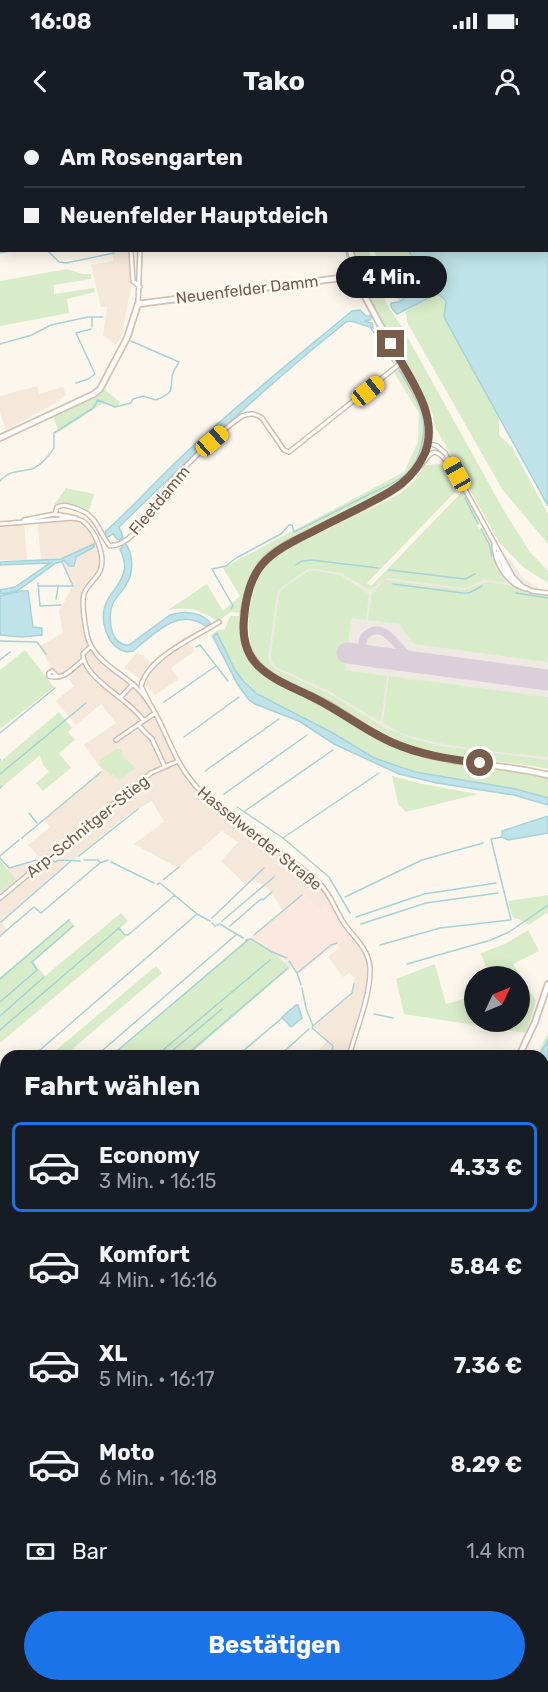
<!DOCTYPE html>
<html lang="de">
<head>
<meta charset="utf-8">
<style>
	:root { --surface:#171b24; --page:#20242c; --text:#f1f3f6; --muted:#9ea1a6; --line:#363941; --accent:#1a73e8 }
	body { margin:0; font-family:Rubik,sans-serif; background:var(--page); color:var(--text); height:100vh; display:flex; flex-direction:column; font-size:22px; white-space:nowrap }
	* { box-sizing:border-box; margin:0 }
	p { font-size:20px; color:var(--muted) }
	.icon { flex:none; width:33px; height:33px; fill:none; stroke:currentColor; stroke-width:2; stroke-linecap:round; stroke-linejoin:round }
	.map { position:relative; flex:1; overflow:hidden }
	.sheet { position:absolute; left:0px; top:930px; width:549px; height:642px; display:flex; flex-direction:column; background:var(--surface); border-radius:18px 18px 0 0; box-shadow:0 3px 15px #0003 }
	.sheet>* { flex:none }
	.banner { position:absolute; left:0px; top:0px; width:549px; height:132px; box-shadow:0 3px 15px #0003; display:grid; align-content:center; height:132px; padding:0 24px; background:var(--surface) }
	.needle { width:39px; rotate:46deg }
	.tools { position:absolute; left:464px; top:846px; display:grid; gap:12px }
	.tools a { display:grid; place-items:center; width:66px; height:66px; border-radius:50%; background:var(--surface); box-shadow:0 3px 15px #0003; font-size:30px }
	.end { position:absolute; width:27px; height:27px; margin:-14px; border:8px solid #7a5c4d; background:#fff; box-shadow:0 0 0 3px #fff }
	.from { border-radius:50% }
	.bubble { position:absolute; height:42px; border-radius:21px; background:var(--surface); box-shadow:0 3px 15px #0003; font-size:20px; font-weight:700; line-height:42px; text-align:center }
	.car { position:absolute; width:18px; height:36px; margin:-18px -9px; border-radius:8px; box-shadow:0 0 4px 2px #0007; background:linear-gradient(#f5c518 24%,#345 0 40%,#f5c518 0 76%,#345 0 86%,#f5c518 0) }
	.banner b { display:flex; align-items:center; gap:21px; height:57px; font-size:22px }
	.banner b+b { border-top:2px solid var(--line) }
	.banner i { width:15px; height:15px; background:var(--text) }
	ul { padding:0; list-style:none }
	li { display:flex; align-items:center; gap:18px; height:90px; margin:0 12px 9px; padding:0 12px; border:3px solid transparent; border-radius:9px }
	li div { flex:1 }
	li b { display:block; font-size:22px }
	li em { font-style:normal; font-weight:700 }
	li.selected { border-color:var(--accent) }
	li>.icon { width:54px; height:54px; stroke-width:1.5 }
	h2 { padding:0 24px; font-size:27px; line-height:72px }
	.pay { display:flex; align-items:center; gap:15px; height:66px; padding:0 24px; font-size:22px }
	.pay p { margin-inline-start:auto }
	.button { display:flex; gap:12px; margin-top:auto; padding:12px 24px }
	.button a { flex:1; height:69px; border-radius:36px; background:var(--accent); color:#fff; font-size:24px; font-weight:700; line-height:69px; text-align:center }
	.status { display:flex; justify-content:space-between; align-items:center; height:42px; padding:0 30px; background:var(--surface); direction:ltr }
	.status svg { height:16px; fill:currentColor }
	header { display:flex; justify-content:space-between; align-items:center; height:78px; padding:0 24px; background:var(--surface); font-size:27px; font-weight:700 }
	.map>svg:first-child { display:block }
	.residential { fill:#f5e8da }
	.commercial { fill:#fde8e0 }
	.industrial { fill:#efe9e4 }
	.green { fill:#d8ecc9; fill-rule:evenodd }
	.water { fill:#bfe3e8; stroke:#a5d3da; stroke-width:1.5 }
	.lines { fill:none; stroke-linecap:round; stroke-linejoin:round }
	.stream { stroke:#a5d3da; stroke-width:1.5 }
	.canal { stroke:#bfe3e8; stroke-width:3 }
	.taxiway { stroke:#dbcfda; stroke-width:8 }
	.runway { stroke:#dbcfda; stroke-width:21 }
	.minor-casing { stroke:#d1beb0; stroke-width:6 }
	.secondary-casing { stroke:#d6c0b0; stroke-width:8 }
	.minor { stroke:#fff; stroke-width:3 }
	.secondary { stroke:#fff; stroke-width:4.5 }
	.route { stroke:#7a5c4d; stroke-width:8 }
	.labels { text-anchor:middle; stroke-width:5; stroke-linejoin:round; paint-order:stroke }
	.street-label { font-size:16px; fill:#7a5c4d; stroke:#fffaf3 }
</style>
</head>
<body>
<div class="status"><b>16:08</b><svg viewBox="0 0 49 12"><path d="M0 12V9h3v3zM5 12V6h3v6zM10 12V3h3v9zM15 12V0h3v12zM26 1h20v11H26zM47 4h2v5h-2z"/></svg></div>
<header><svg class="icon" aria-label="back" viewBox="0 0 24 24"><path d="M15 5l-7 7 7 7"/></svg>Tako<svg class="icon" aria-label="person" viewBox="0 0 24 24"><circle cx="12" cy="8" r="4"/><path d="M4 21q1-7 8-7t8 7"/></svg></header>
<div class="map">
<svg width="548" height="1572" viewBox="0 0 548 1572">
	<rect width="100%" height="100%" fill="#fdf6ec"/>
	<path class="residential" d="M112,131h18l2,30 -10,54 -6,10 -13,-9 4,-29h-6l-10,-42 22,-4z
		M37,266l2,8 24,-7 3,8 -12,9 -48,26 -6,-17v-17z
		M51,397h20l14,3 17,30 1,20 -17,23 1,27 5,24 15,19 28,21 11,13 20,33 17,35 12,18 15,17 106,79 14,18 -9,14 -18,-17 -20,16 -14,-20 -15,-10 -8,5 -25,-24 17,-19 -16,-11 -44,37 -44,-24 30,-22 -12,-21 -23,13 -55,46 -16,-2 -6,-8 -11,9 -13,-14 22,-18 -6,-8 59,-48 -19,-26 32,-22 -15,-19 -25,21 -20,-24 18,-15 -7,-9 -15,-7 -12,-24 23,-13 -4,-22 14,-25 -12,-28 -20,1 -4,-40z
		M24,403l3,37h-27v-34z
		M184,517l11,14 -24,17 8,11 -24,16 -13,-15 -18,-12 13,-16 14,10z
		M48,740l7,3 4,-3 9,3 -67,58 6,8 -7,6v-42l16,-14 -8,-10 17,-5 8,9z
		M350,814l16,24 2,13 -3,20 -18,65h-30l1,-5 9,-10 -13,-14 39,-35 1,-14 -4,-5 -7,4 -15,-21 12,-8 -3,-3z
		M0,957l6,7v50l-6,5z
		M6,1095v65l-6,3v-29l4,-3 -4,-4v-29z"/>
	<path class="commercial" d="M303,773l18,17 7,-10 22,34 -51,40 -6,-9 -3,3 -8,-10 -8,-2 -26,-18 5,-1z"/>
	<path class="industrial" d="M506,437l2,3 2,-1 13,19 19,12h6v172l-112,-15 -40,-12 -129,-69 9,-75 31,-24 34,3 29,18 14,-13 108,-10z"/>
	<path class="green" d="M342,0h206v386l-49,-88v17l13,12 36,67v30l-46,-55 -95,-167v-4l-2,-6 14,-9 7,-20 -27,19 -25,-51h35l17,32 122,-33v-128z
		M354,131h15l17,52 17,26 100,180 27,43 18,19v12l-25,-16 -24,-25 -65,-117 -1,-11 -66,-119z
		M67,149l16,5h8v5l-37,6v9l40,-6 1,4 -28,7 2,14 -69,13v-45z
		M397,249l7,3c7,14 18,30 21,46 6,29 -10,56 -33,71 -35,18 -115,50 -136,80 -10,13 -12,28 -15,44l-10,-1 -13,9c-19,-11 -28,-15 -50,-11l39,-26 16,27 17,-15 -17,-28 181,-96 14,-30 1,-29 -26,-42z
		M104,269l16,13 -3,5 -15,-3 -43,28 -6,-15 43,-20z
		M438,344c7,2 13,6 14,13l-4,2 6,10 4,-3 -2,-7 4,5 20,39 -3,2 3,5 3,-1 7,13 7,23 -2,2 2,3 2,-1 6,13 -22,-2 -18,8 -78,-10 -17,12 -29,-17 -32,-5 -27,19 -5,7 -9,63 2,6 5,6 53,24 57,35 28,11 28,7 107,14v9c-41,-9 -85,-8 -126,-20 -31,-8 -57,-28 -85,-44 -46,-26 -97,-28 -87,-96 3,-19 7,-35 22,-49 12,-11 29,-18 43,-25 29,-14 58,-27 86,-42l14,-13 10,-15zM459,368l2,5 -90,93 -4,-3z
		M66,368l28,6 -5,17c-10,-3 -24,-12 -35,-6z
		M310,450l30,5 29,19 -3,26 -15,-2 -6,52 42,6 -6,44 -2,1 -50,-30 -53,-24 -4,-5 -1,-8 8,-59 5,-7z
		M385,460l79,10 23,-8 26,4 15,6 20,3v67l-134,-18 -15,-20 -31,-4 4,-27z
		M230,496h9v8h1c1,18 7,34 19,46 14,15 34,19 52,28 36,17 67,45 106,56 43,12 88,13 131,25v19l-32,-9 -101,-17 -41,-14 -41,-25 -76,-39 -13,-12 -9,-12 -17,-36 -1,-1 -5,5 -1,-3 7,-5 7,-1z
		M25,530l29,37 -54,42v-59z
		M389,556l159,21v60c-30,-3 -152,-13 -165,-36z
		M59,592l13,16 -4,4 7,8 -16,13 12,15 -28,23 -7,-8 13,-11 -6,-7 -3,-10 -40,34v-27z
		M115,629h6l3,9 12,10 -17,13 -6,-7 -2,1 -12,-10 1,-5z
		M392,656l30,8 56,10 -72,18 -8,-8z
		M0,740l16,19 -16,14z
		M548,775v17l-19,13 -10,-6 -6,-1 -5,-17z
		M121,793l7,8 -9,8 7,8 -126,106v-66l69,-58 6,7 -42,36 12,14z
		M528,810l11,21 -26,13 23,37 -10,32 -122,-19 -8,-35 39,-15 11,40 28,-8v26h45v-46h-30l-8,-23 24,-9z
		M248,818c14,10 32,17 42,30l-102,88h-76z
		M156,846l6,7 -98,83h-15z
		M548,915v527l-5,2v-508h-6l9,-20z
		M545,1539l3,1v32h-24l2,-6h17v-26z"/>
	<path class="water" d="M374,0h174v386l-104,-189 2,-16 -6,-6 -4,-1 -39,20 -6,-7v-4l8,-1 27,-19 -17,-32 139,-1v-128z
		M360,190l6,6h6l-2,4 -6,1 8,2 1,5 -22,-7 -5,1c-80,64 -154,133 -227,205l4,10 -3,3 -3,-1 -4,-5 -6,4 -2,-1v-5c31,-28 58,-59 89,-87 51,-47 105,-90 158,-134z
		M125,423c8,10 9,29 2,40 -3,7 -10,13 -14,20 -6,13 -3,43 16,42l41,-30c14,-5 33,-3 41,9l-6,2c-26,-20 -52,9 -72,25l-6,1c-20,-4 -29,-33 -20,-51 5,-10 14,-17 17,-29 2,-8 -1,-15 -4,-23z
		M94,424v3l-18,10 -2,9h-5l-5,-6 -2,2 -6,1 -39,28 -17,3v-4l15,-3 35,-24 -50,2v-3l61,-3z
		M21,471h7l5,36 9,1v7l-20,2 -22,-2v-39z
		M217,513l18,37 9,12 13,12 76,39 41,25 41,14 101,17 32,9v7l-34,-10 -77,-12 -38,-9 -65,-30 -35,-23 -44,-17 -6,-4 -11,-15 -25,-48z
		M548,696v17l-40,7 -6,-3v-6z
		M296,885h2l4,13 -11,9 -9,-10z
		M548,920v156l-5,9v-149h-4z
		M548,1146v18l-4,27 4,31v204l-5,-13v-266z"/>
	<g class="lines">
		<path class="stream" d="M314,0v2
			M45,2l7,-2
			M0,11l2,-1
			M0,70h2
			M0,101h2
			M47,130l12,12 7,1 48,-10
			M346,130l1,7
			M0,133l15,-3
			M92,207v-9
			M371,208l22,34
			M0,224l32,-9 19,-10 37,-8h15
			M76,263l12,-4 7,-5 -19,-41 15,-4
			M0,361c9,-11 19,-9 32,-12 8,-3 18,-14 22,-21v-15l39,-25 5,-8 17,7 16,-4 2,-4 10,-3 13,4c17,-7 15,-8 16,-24 1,-5 5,-10 7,-14l-48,-21
			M465,378l13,26
			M481,409l8,15 3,12
			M296,445l6,-4 10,-1 66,8
			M389,450l76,9 10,-5
			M38,463l2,23 21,-1
			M393,464l70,9h6l13,-7
			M39,466h34l-11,-24
			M516,473l32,5
			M56,479l2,-12
			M231,489l2,-3 -21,-37 14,-3 10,-8 45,-24 8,-9h3l2,7c25,-12 50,-25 74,-37 12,-6 27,-12 37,-20 15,-12 22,-42 17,-60 -4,-16 -15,-31 -23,-45
			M0,521l37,1 9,12
			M196,527l4,-2 28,36
			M0,540l10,-8
			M164,582l52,-36
			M0,613l55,-45
			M184,617l55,-40
			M0,639v2
			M205,651l74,-52
			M0,654l86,-71
			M0,668l2,-2
			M224,674l83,-59
			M237,687l46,31 46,39 21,36
			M245,691l88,-61
			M29,693l8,10
			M22,718l79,-66
			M283,718l96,-65
			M0,736l19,-16
			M79,736l59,-47
			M0,738l9,10 28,-8
			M50,739l5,3 4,-2 21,1
			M84,740h14l2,2
			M111,742l43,21
			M163,760l16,-13
			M157,764l3,-1 37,31 13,7
			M345,777l77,-37 61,-17
			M356,797l68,-23 72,-11
			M212,798l52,-50
			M222,801l52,-44
			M1,802l70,-61
			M212,803l3,3 5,-2 23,14
			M361,804l65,-21 72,-10
			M230,806l31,-27 2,1 9,-8
			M254,815l48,-40
			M0,816l34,-29 7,6 59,-50 8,-3
			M246,820l5,-1 21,13 15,6
			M380,825l60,-17 71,-8 -20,-81 11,-2
			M289,841l8,12 4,12
			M407,844l84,-24 18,-8 39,-27
			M297,853l34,-28 6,-2
			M0,859l69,-59
			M302,868l4,20 7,18 -1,2 21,18 -2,10
			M0,882l37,-32 -5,-8 41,-36
			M374,894l19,4
			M0,896l44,-39
			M314,905l38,-32 2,-9
			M0,910l119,-102 6,7h3l47,-40
			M33,936l164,-142
			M96,936l141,-122
			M111,936l136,-115
			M156,936l114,-96
			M166,936l56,-47
			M185,936l103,-88
			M237,936l45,-38
			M279,936l30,-27
			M0,952l6,-5
			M0,964l6,-5
			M0,1165l6,-4
			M0,1192l6,5
			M0,1240l6,-3
			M0,1272l6,-3
			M179,1566l1,6
			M199,1566l1,6
			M445,1566l2,6
			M46,1572l10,-6
			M100,1572l10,-6
			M162,1572l8,-4 8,4"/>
		<path class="canal" d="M465,1572l4,-6"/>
		<path class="taxiway" d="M415,541c-6,0 -13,-1 -20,-1 -5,1 -9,4 -14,4 -16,2 -22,-14 -17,-27 22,-23 35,19 53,25"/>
		<path class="runway" d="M347,533l201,27"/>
		<defs>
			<path id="minor" d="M119,0v2
				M131,130l2,31 7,6
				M138,184l2,-54
				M428,323l9,3 8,7 68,124 9,9 10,5
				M415,351c16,-12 14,-32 35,-6
				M55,394l2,-7c7,-3 11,-1 18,1 24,8 21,21 35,38 28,-1 44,-46 60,-63 22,-24 46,-48 72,-67 8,-3 13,-3 20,2l22,32 5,2 112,-89
				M24,400l31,-6 21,4
				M0,404l72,-6c4,1 9,1 12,4 11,9 21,32 17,46 -2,10 -14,16 -17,26 -3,11 1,30 3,41 6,26 32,36 49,52 21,20 29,50 43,75 28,53 97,80 140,121 12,11 17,29 26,42 10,13 24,25 25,43 1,27 -14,62 -21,88
				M494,424c0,18 13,40 32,45
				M497,433l12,23 7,7
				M532,471l16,2
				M91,526l-8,8c0,24 46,45 60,66
				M57,556l-5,-5 -3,2v3c14,5 24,-8 34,-16
				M121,577l12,-13
				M149,582l-8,-16c7,-29 55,-49 78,-64
				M138,605l14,14 13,28
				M116,620l39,-27
				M0,778l142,-118 9,-7 27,-12"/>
			<path id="secondary" d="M318,0v2
				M350,130l13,43 62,115c10,30 -2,58 -25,78 -28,19 -62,32 -93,48 -15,7 -30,14 -42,26 -13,14 -18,32 -21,50 -8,67 44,71 89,97 28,17 53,36 85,45 42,13 87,12 130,23
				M0,318l94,-44 6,-5 27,-51 11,-34 218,-28
				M519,936l16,-34 13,-38
				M0,1063l6,10
				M183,1566v6
				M419,1566l1,6"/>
		</defs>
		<use href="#minor" class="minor-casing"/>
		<use href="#secondary" class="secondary-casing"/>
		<use href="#minor" class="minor"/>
		<use href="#secondary" class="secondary"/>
	</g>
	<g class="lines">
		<path class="route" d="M391,224c17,32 49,71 34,109 -12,27 -32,38 -56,50 -19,10 -38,19 -57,29 -45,22 -64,34 -68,87 -5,48 29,59 64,76 29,13 54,34 83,47 29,13 58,17 89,21"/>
	</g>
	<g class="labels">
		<g class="street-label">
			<text transform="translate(247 169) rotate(-7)" y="6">Neuenfelder Damm</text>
			<text transform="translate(159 380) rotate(-50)" y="6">Fleetdamm</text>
			<text transform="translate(87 706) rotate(-39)" y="6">Arp-Schnitger-Stieg</text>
			<text transform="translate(260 718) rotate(39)" y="6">Hasselwerder Straße</text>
		</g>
	</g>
</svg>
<div class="tools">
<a><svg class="needle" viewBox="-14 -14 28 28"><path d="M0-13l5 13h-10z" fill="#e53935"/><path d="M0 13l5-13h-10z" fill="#9ea1a6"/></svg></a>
</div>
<i class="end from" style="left:480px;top:643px"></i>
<i class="end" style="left:391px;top:224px"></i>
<div class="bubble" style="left:336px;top:136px;width:111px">4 Min.</div>
<i class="car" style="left:368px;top:271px;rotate:51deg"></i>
<i class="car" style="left:212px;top:321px;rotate:49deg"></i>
<i class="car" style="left:457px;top:354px;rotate:331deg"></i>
<div class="banner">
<b><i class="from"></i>Am Rosengarten</b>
<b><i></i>Neuenfelder Hauptdeich</b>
</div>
<section class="sheet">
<h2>Fahrt wählen</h2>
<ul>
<li class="selected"><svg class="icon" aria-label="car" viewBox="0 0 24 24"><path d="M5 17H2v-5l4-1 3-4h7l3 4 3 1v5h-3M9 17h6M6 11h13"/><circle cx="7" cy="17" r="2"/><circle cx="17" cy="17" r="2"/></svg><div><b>Economy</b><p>3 Min. · 16:15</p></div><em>4.33 €</em></li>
<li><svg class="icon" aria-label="car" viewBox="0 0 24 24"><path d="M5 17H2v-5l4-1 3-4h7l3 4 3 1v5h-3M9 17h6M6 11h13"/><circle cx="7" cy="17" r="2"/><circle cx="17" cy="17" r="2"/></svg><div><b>Komfort</b><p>4 Min. · 16:16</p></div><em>5.84 €</em></li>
<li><svg class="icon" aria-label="car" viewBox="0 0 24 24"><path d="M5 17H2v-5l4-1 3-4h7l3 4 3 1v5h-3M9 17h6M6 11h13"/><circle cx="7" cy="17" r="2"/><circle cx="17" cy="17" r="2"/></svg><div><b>XL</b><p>5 Min. · 16:17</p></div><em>7.36 €</em></li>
<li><svg class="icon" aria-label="car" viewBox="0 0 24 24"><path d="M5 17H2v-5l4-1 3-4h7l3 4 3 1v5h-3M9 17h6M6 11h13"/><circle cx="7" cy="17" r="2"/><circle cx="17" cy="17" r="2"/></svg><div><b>Moto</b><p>6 Min. · 16:18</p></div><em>8.29 €</em></li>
</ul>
<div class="pay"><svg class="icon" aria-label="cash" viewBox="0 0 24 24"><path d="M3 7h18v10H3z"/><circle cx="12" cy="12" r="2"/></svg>Bar<p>1.4 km</p></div>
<div class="button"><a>Bestätigen</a></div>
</section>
</div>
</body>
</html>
